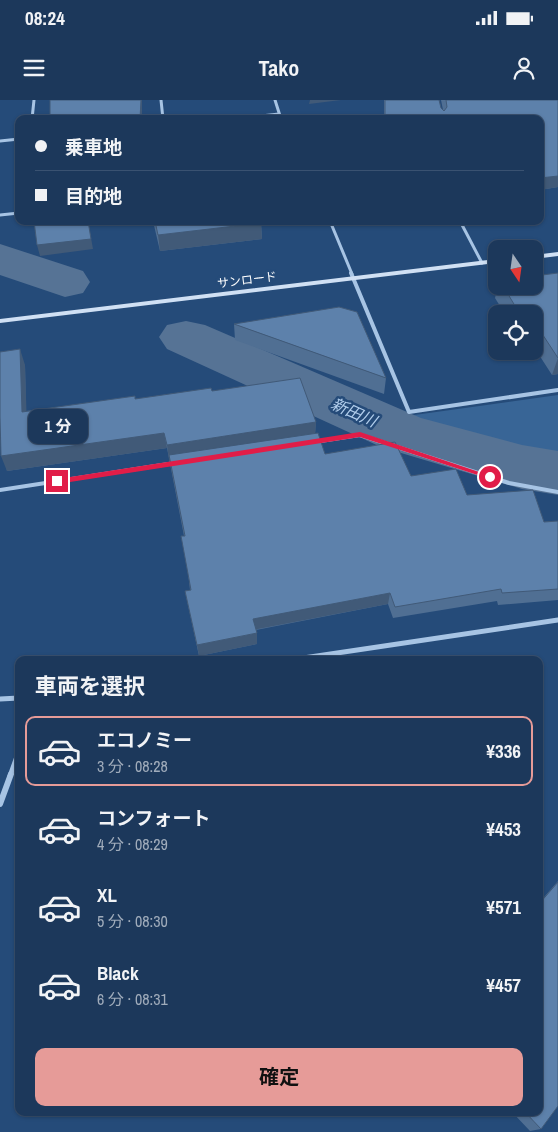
<!DOCTYPE html>
<html lang="ja">
<head>
<meta charset="utf-8">
<style>
	:root { --surface:#1c385b; --page:#253f61; --text:#f1f3f6; --muted:#a0acbb; --line:#3a5271; --accent:#e69b98 }
	body { margin:0; font-family:"Archivo Narrow","Noto Sans JP",sans-serif; background:var(--page); color:var(--text); height:100vh; display:flex; flex-direction:column; font-size:19px; white-space:nowrap }
	* { box-sizing:border-box; margin:0 }
	p { font-size:16px; color:var(--muted) }
	.icon { flex:none; width:28px; height:28px; fill:none; stroke:currentColor; stroke-width:2; stroke-linecap:round; stroke-linejoin:round }
	.map { position:relative; flex:1; overflow:hidden }
	.side { position:absolute; left:15px; top:556px; width:528px; height:460px; display:flex; flex-direction:column; background:var(--surface); border-radius:10px; box-shadow:0 1px 4px #0004,0 0 0 1px var(--line) }
	.side>* { flex:none }
	.banner { position:absolute; left:15px; top:15px; width:529px; height:110px; border-radius:10px; box-shadow:0 1px 4px #0004,0 0 0 1px var(--line); display:grid; align-content:center; height:110px; padding:0 20px; background:var(--surface) }
	.needle { width:32px; rotate:167deg }
	.tools { position:absolute; left:488px; top:140px; display:grid; gap:10px }
	.tools a { display:grid; place-items:center; width:55px; height:55px; border-radius:10px; background:var(--surface); box-shadow:0 1px 4px #0004,0 0 0 1px var(--line); font-size:25px }
	.end { position:absolute; width:22px; height:22px; margin:-11px; border:6px solid #e11d48; background:#fff; box-shadow:0 0 0 2px #fff }
	.from { border-radius:50% }
	.bubble { position:absolute; height:35px; border-radius:10px; background:var(--surface); box-shadow:0 1px 4px #0004,0 0 0 1px var(--line); font-size:16px; font-weight:700; line-height:35px; text-align:center }
	.banner b { display:flex; align-items:center; gap:18px; height:48px; font-size:19px }
	.banner b+b { border-top:1px solid var(--line) }
	.banner i { width:12px; height:12px; background:var(--text) }
	ul { padding:0; list-style:none }
	li { display:flex; align-items:center; gap:15px; height:70px; margin:0 10px 8px; padding:0 10px; border:2px solid transparent; border-radius:10px }
	li div { flex:1 }
	li b { display:block; font-size:19px }
	li em { font-style:normal; font-weight:700 }
	li.selected { border-color:var(--accent) }
	li>.icon { width:45px; height:45px; stroke-width:1.5 }
	h2 { padding:0 20px; font-size:22px; line-height:60px }
	.cta { display:flex; gap:10px; margin-top:auto; padding:10px 20px }
	.cta a { flex:1; height:58px; border-radius:10px; background:var(--accent); color:#111; font-size:20px; font-weight:700; line-height:58px; text-align:center }
	.status { display:flex; justify-content:space-between; align-items:center; height:35px; padding:0 25px; background:var(--surface); direction:ltr }
	.status svg { height:14px; fill:currentColor }
	header { display:flex; justify-content:space-between; align-items:center; height:65px; padding:0 20px; background:var(--surface); font-size:22px; font-weight:700 }
	.map>svg:first-child { display:block }
	.green { fill:#386596 }
	.lines { fill:none; stroke-linecap:round; stroke-linejoin:round }
	.river { fill:#567395; fill-rule:evenodd }
	.street-far3 { stroke:#a7c4e4; stroke-width:3 }
	.street-far2 { stroke:#a7c4e4; stroke-width:4 }
	.street-far1 { stroke:#a7c4e4; stroke-width:5 }
	.street { stroke:#a7c4e4; stroke-width:6 }
	.secondary { fill:#d0e0f4; fill-rule:evenodd }
	.wall { fill:#506f93; fill-rule:evenodd }
	.shaded-wall { fill:#415a78 }
	.building { fill:#5d81ab; stroke:#415a78 }
	.route { fill:#e11d48 }
	.labels { text-anchor:middle; stroke-width:5; stroke-linejoin:round; paint-order:stroke }
	.far-street-label { font-size:12px; fill:#fff; stroke:#254b79 }
	.water-label { font-size:16px; font-style:italic; fill:#b2ceec; stroke:#254b79 }
</style>
</head>
<body>
<div class="status"><b>08:24</b><svg viewBox="0 0 49 12"><path d="M0 12V9h3v3zM5 12V6h3v6zM10 12V3h3v9zM15 12V0h3v12zM26 1h20v11H26zM47 4h2v5h-2z"/></svg></div>
<header><svg class="icon" aria-label="menu" viewBox="0 0 24 24"><path d="M4 6h16M4 12h16M4 18h16"/></svg>Tako<svg class="icon" aria-label="person" viewBox="0 0 24 24"><circle cx="12" cy="8" r="4"/><path d="M4 21q1-7 8-7t8 7"/></svg></header>
<div class="map">
<svg width="558" height="1032" viewBox="0 0 558 1032">
	<rect width="100%" height="100%" fill="#254b79"/>
	<path class="green" d="M558,295v64l-158,-42z"/>
	<g class="lines">
		<path class="river" d="M0,144l83,27 7,11 -7,11 -18,4 -65,-22z
			M186,221l19,4 216,93 101,27 36,6v44l-36,-6 -141,-42 -214,-98 -8,-12 8,-12z"/>
		<path class="street-far3" d="M161,0l2,19
			M275,0l6,19
			M32,19l2,-19
			M232,19l47,-5
			M0,41l19,-2
			M0,115l19,-2
			M330,121l22,53
			M460,121l22,42"/>
		<path class="street-far2" d="M351,173l58,139 149,-22
			M314,342l46,-7 149,48 49,9
			M0,390l175,-27"/>
		<path class="street-far1" d="M290,560l268,-40
			M0,599l19,-1
			M10,676l9,-25"/>
		<path class="street" d="M0,704l11,-30"/>
		<path class="secondary" d="M558,152v4l-24,3v-4z
			M496,159v4l-496,60v-4z"/>
	</g>
	<path class="wall" d="M384,0h174v87l-18,3v-71h-156zM439,0h2l2,10 -2,-2z
		M153,121h108v2l1,16 -102,12z
		M558,173v101l-6,1 -18,-28v-33h-29l-10,-16 3,-12h5z
		M234,224l152,54 -2,16 -149,-54z
		M0,252l25,13 1,46 186,-20 104,31 -1,11 10,21 86,22 133,46 14,-1v79l-60,5 -1,-4 -104,17 -5,-14 -132,26 1,14 -58,12 -14,-65 5,-1 -6,-54 -17,-88 -160,23 -6,-38h-1z
		M558,781v225l-17,23 -11,2 -18,-19h27v-209z"/>
	<path class="shaded-wall" d="M141,0h1v19h-2z
		M310,0h31l-32,4z
		M558,76v11l-18,3v-12z
		M88,121l5,28 -53,7 -3,-11z
		M261,123l1,16 -102,12 -2,-16z
		M537,226l-3,10v-9z
		M20,249l5,16 2,63 -5,-16z
		M558,258v16l-6,1z
		M316,322l-1,16 -146,22 -2,-15z
		M164,333l3,15 -160,23 -6,-15z
		M390,493l-2,11 -135,26v-11z
		M257,533v11l-58,12 -2,-11z"/>
	<path class="building" d="M50,0h91l-1,19h-90z
		M385,0h54l2,8 3,3 3,-4 -1,-7h112v76l-18,2v-59h-155z
		M34,121h54l3,18 -54,6z
		M155,121h106v2l-103,12z
		M558,173v85l-21,-32 -3,1v-13h-14l-17,-28h31v-10z
		M339,207l18,5 29,66 -152,-54z
		M20,249l2,63 113,-16v3l76,-11 1,3 88,-13 16,44 -149,23 -3,-12 -163,23 -1,-39v-65z
		M318,333l7,21 70,-12 16,34 45,-7 11,26 66,-5 11,32 14,-1v68l-56,4 -1,-4 -106,18 -5,-14 -137,26 4,14 -60,12 -12,-54 6,-1 -10,-54h4l-16,-81z
		M558,782v224l-17,23 -16,-17h14v-208z"/>
	<path class="route" d="M360,332l134,45 -4,2 -130,-42 -303,47 -4,-3 4,-2z"/>
	<g class="labels">
		<g class="far-street-label">
			<text transform="translate(247 180) rotate(-7)" y="4">サンロード</text>
		</g>
		<g class="water-label">
			<text transform="translate(354 312) rotate(24)" y="6">新田川</text>
		</g>
	</g>
</svg>
<div class="tools">
<a><svg class="needle" viewBox="-14 -14 28 28"><path d="M0-13l5 13h-10z" fill="#e53935"/><path d="M0 13l5-13h-10z" fill="#a0acbb"/></svg></a>
<a><svg class="icon" aria-label="locate" viewBox="0 0 24 24"><circle cx="12" cy="12" r="6"/><path d="M12 2v4M12 18v4M2 12h4M18 12h4"/></svg></a>
</div>
<i class="end from" style="left:490px;top:377px"></i>
<i class="end" style="left:57px;top:381px"></i>
<div class="bubble" style="left:28px;top:309px;width:60px">1 分</div>
<div class="banner">
<b><i class="from"></i>乗車地</b>
<b><i></i>目的地</b>
</div>
<section class="side">
<h2>車両を選択</h2>
<ul>
<li class="selected"><svg class="icon" aria-label="car" viewBox="0 0 24 24"><path d="M5 17H2v-5l4-1 3-4h7l3 4 3 1v5h-3M9 17h6M6 11h13"/><circle cx="7" cy="17" r="2"/><circle cx="17" cy="17" r="2"/></svg><div><b>エコノミー</b><p>3 分 · 08:28</p></div><em>¥336</em></li>
<li><svg class="icon" aria-label="car" viewBox="0 0 24 24"><path d="M5 17H2v-5l4-1 3-4h7l3 4 3 1v5h-3M9 17h6M6 11h13"/><circle cx="7" cy="17" r="2"/><circle cx="17" cy="17" r="2"/></svg><div><b>コンフォート</b><p>4 分 · 08:29</p></div><em>¥453</em></li>
<li><svg class="icon" aria-label="car" viewBox="0 0 24 24"><path d="M5 17H2v-5l4-1 3-4h7l3 4 3 1v5h-3M9 17h6M6 11h13"/><circle cx="7" cy="17" r="2"/><circle cx="17" cy="17" r="2"/></svg><div><b>XL</b><p>5 分 · 08:30</p></div><em>¥571</em></li>
<li><svg class="icon" aria-label="car" viewBox="0 0 24 24"><path d="M5 17H2v-5l4-1 3-4h7l3 4 3 1v5h-3M9 17h6M6 11h13"/><circle cx="7" cy="17" r="2"/><circle cx="17" cy="17" r="2"/></svg><div><b>Black</b><p>6 分 · 08:31</p></div><em>¥457</em></li>
</ul>
<div class="cta"><a>確定</a></div>
</section>
</div>
</body>
</html>
